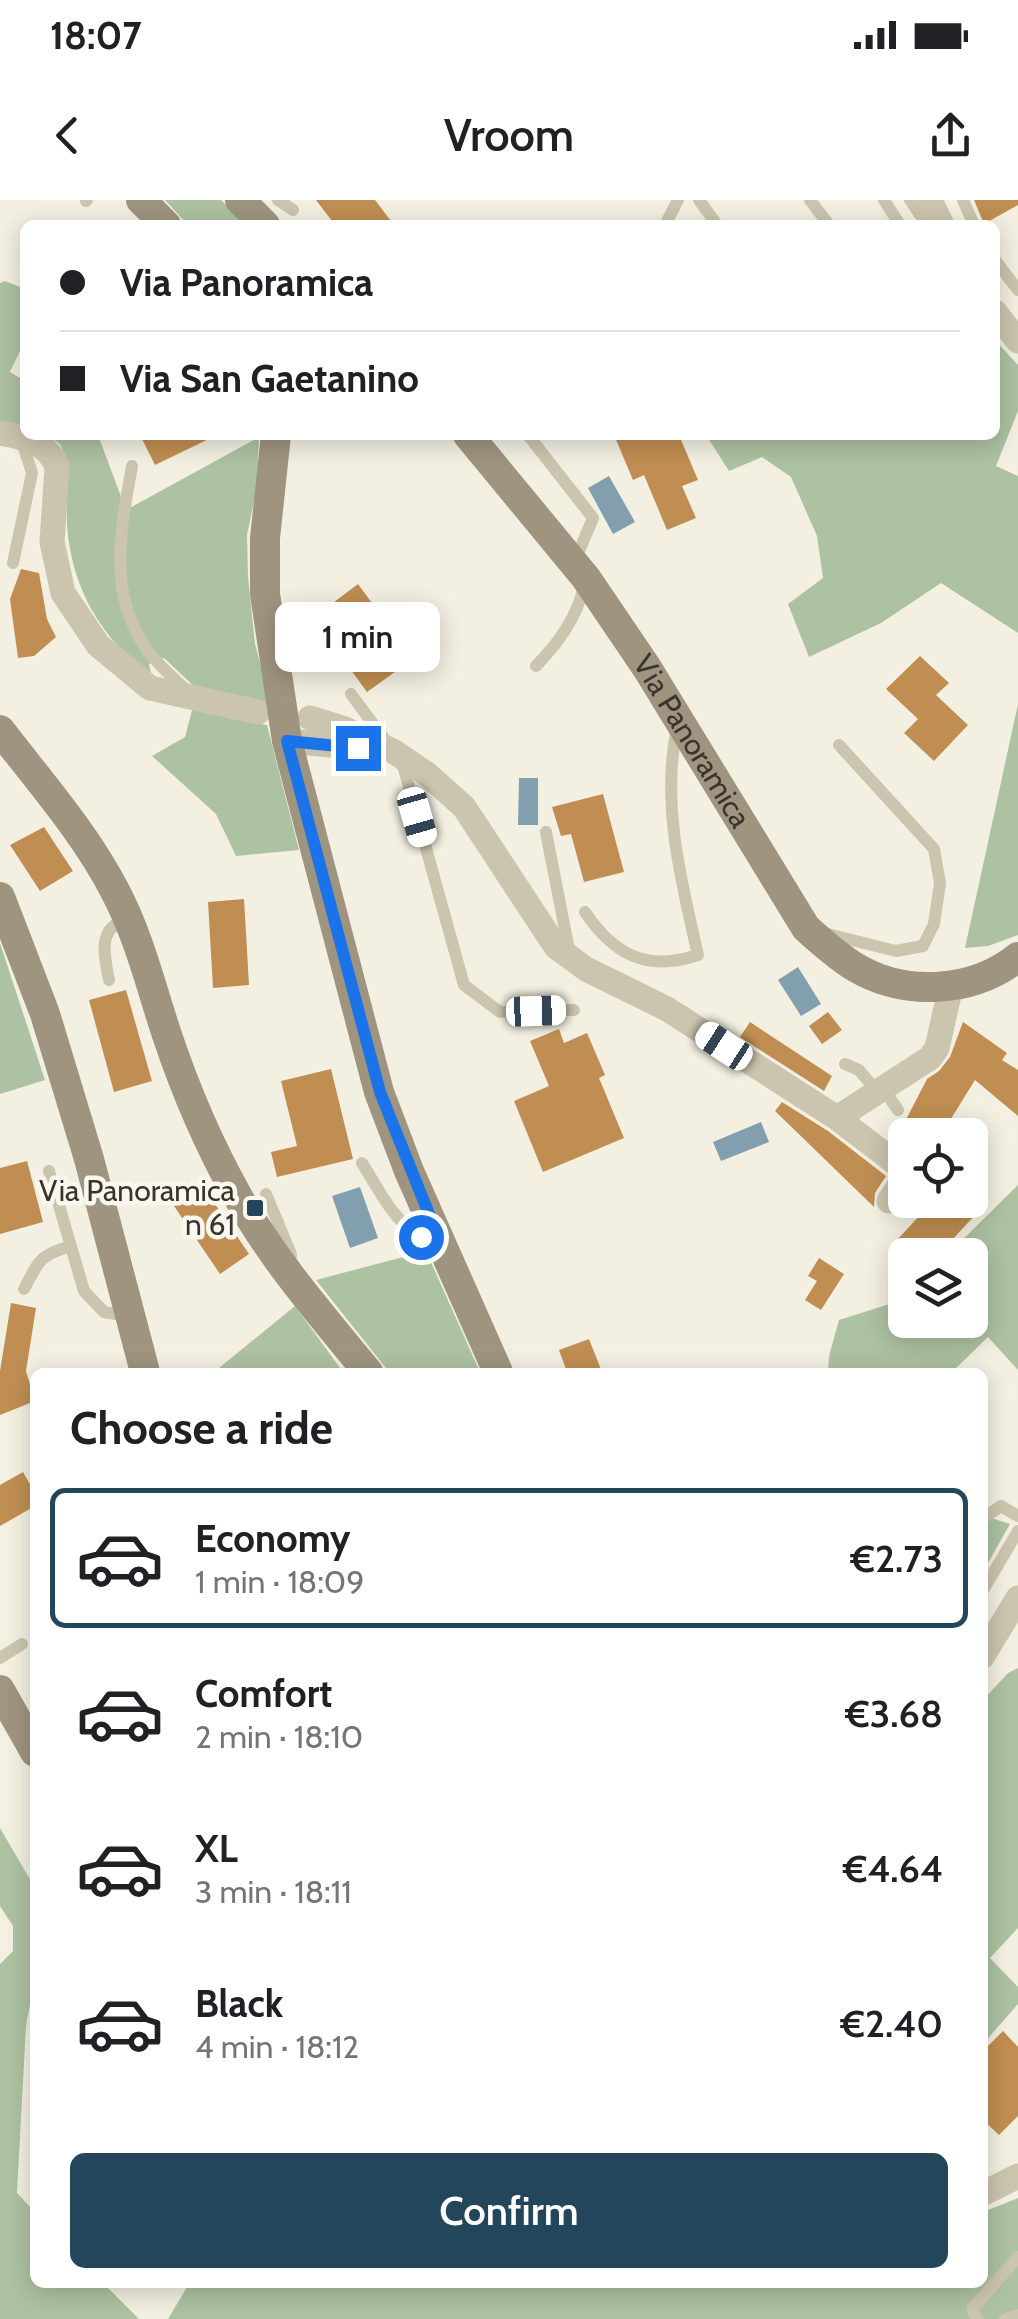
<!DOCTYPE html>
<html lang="en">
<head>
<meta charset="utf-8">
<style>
	:root { --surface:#fff; --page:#f2f2f2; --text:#202124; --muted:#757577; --line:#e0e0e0; --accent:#23465a }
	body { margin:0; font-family:Cabin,sans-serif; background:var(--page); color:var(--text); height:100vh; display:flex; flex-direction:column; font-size:38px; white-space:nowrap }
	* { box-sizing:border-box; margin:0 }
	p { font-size:32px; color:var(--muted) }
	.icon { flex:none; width:55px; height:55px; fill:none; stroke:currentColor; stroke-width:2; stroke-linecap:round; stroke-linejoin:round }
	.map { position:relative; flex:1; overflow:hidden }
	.details { position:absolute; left:30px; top:1168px; width:958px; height:920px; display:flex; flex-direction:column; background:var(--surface); border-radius:15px; box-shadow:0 5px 25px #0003 }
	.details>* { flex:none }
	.top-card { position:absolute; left:20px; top:20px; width:980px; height:220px; border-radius:15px; box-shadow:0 5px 25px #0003; display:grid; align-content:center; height:220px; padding:0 40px; background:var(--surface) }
	.controls { position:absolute; left:888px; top:918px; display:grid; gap:20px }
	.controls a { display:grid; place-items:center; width:100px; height:100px; border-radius:15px; background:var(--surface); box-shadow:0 5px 25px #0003; font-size:50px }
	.end { position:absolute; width:45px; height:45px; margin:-22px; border:12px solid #1a73e8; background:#fff; box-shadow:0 0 0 5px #fff }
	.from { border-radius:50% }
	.bubble { position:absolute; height:70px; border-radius:15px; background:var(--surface); box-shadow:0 5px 25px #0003; font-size:32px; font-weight:600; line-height:70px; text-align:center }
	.car { position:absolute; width:30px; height:60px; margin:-30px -15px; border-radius:12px; box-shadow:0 0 8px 2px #0007; background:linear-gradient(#fff 24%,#345 0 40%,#fff 0 76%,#345 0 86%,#fff 0) }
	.top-card b { display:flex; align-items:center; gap:35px; height:95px; font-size:38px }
	.top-card b+b { border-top:2px solid var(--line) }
	.top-card i { width:25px; height:25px; background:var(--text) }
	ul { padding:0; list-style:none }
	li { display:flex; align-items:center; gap:30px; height:140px; margin:0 20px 15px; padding:0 20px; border:5px solid transparent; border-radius:15px }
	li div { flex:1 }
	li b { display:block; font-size:38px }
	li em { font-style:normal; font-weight:600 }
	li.selected { border-color:var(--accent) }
	li>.icon { width:90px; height:90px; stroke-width:1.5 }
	h2 { padding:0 40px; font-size:45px; line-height:120px }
	.cta { display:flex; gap:20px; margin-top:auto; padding:20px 40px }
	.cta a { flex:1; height:115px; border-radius:15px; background:var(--accent); color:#fff; font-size:40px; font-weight:600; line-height:115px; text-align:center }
	.status { display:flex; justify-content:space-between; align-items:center; height:70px; padding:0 50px; background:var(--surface); direction:ltr }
	.status svg { height:28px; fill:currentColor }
	header { display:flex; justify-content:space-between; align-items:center; height:130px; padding:0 40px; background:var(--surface); font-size:45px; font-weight:600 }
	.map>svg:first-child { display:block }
	.green { fill:#adc2a2 }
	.water { fill:#829faf }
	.building { fill:#c08e52 }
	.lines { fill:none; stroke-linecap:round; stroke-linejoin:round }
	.lane { stroke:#cbc4ae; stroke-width:12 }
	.street { stroke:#cbc4ae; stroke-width:25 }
	.secondary { stroke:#9f947f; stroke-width:30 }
	.route { stroke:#1a73e8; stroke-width:12 }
	.poi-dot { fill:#23465a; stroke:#faf8ee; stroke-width:4 }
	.labels { text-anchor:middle; stroke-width:9; stroke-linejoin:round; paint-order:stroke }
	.street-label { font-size:30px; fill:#3a342c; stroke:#faf8ee }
	.poi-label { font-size:30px; fill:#3a342c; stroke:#faf8ee; text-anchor:end }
</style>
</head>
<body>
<div class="status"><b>18:07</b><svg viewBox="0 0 49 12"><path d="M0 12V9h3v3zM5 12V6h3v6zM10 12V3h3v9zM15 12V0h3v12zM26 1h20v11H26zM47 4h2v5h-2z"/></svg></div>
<header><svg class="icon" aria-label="back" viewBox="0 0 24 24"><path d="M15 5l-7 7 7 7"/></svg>Vroom<svg class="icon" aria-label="share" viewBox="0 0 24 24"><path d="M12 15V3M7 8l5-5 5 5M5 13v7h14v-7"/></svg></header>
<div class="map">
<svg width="1018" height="2119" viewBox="0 0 1018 2119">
	<rect width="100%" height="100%" fill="#f3f0e2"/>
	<path class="green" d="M165,0h56l26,25h-59z
		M5,81l20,8v51l-15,32 15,9v44l-25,-3v-139z
		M995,140l23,25v46l-22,55 22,10v157l-77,-50 -60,40 -72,34 -21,-53 35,-26 -6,-42 -26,-59 -29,-20 -33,14 -23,-36h289z
		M47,235h51l28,75 133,-73 -2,50 -10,48 1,42 7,67 16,61 -74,-16 -33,-31 -15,6 3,14c-50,-40 -80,-87 -85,-153 -1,-23 2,-47 -2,-70l-5,-11z
		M1018,504v231l-30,11 -23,2z
		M192,510l75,15 32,125 -63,6 -20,-42 -64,-58 33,-19z
		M0,743l45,137 -45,14z
		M1018,985v185l-30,-33 -36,35h-124l1,-16 10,-36 66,-21v21h65v-65h-23z
		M426,1051l54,121h-91l-73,-92z
		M295,1106l48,66h-129z
		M991,1318l19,6 -27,48v-45z
		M1018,1468v260l-28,30 28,29v17l-35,40v-344l25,-27z
		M0,1628l35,60v89l-9,49 -9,167 18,19v70l68,1 36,36h-139v-355l13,-13v-25l-13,-20z
		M1018,1998v121h-850l22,-37h792l1,-70z"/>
	<path class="water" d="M609,276l26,46 -22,12 -25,-46z
		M519,578h19v47h-20z
		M798,767l23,37 -20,12 -23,-36z
		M761,922l8,20 -48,19 -8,-19z
		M360,987l18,51 -28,10 -18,-52z"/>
	<path class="building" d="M316,0h59l19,25h-59z
		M974,0h44v5l-34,19z
		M140,235h77l-62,30z
		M614,235h65l19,45 -16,6 14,32 -29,12 -23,-55 -11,5z
		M21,369l18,4 8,46 9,18 -22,19 -16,2 -8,-59z
		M358,384l55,75 -46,33 -54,-74z
		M920,456l29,27 -13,12 32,30 -34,36 -30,-28 14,-14 -32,-30z
		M603,594l21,78 -40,10 -13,-48 -10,2 -9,-29z
		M44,627l29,44 -33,20 -30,-46z
		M244,699l5,86 -36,3 -5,-86z
		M126,790l26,91 -38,11 -25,-92z
		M828,812l14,18 -20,14 -13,-18z
		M750,822l82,54 -8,15 -84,-54z
		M963,822l44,31 -5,7 16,10v46l-43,-36 -34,55h-43l29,-56 12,-8 11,-14z
		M559,829l5,14 23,-10 18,42 -6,3 25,60 -81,34 -29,-71 35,-15 -19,-45z
		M331,869l22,90 -76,18 -6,-25 26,-6 -16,-65z
		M782,902l46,29 58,45 -11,17 -1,14 -99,-96z
		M27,961l16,61 -43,12v-66z
		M203,986l46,68 -29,20 -46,-68z
		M934,1000h31l13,12 -40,43h-24l-17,-15z
		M819,1058l25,16 -23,36 -16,-10 12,-19 -9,-5z
		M11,1103l25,5 -10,63 9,30 -35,14v-44z
		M589,1139l13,33h-35l-8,-22z
		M23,1272l12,21v13l-35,20v-41z
		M1003,1831l15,16v69l-19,19 -17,-16v-67z"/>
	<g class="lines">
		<path class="lane" d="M278,0l15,10
			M699,0l18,25
			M810,0l19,25
			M884,0l16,25
			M910,0l17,25
			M963,0l11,25
			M86,1l1,-1
			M665,25l13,-25
			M995,60l23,30
			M528,235l65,83 -18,43
			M132,266c-11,63 -25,123 13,181 11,17 29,31 43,45
			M13,363l19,-90 -11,-34
			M536,466c22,-23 41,-48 48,-80
			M351,494l37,50
			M401,558l63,227 36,27 74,-2
			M546,632l24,123
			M585,712c29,43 62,60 113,43 -17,-74 -37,-153 -21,-228
			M824,733l72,18 27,-5 11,-22 6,-41 -6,-34 -95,-104
			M109,780c-5,-26 -12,-52 18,-61
			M845,864l14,6 19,23
			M884,890l14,20
			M362,963c19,29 36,72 74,76
			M49,971l35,120 20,21 24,4
			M266,994l25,60 -1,10
			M24,1089c15,-28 15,-34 47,-43
			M982,1319l19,-13 17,10
			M982,1392l36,-61
			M0,1458l22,-14
			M977,2119l-5,-10 46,-52
			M1005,2119l13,-4"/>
		<path class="street" d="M930,0l12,25
			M995,112l23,29
			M0,233c23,4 48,9 57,34l-5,75 11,51 35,52 52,43 108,24
			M310,518l35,11 48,22 34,23 37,33 92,140 30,22 81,40 170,109 68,52
			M287,541l85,8
			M837,918l93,-60 7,-10 14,-62
			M889,1001l16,-24
			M982,1457l36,-59
			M982,1994l36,-18"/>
		<g class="secondary">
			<path d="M141,0l25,25"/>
			<path d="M240,0l25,25"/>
			<path d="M276,235l-11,103v56l22,147 92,351 30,79 89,201"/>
			<path id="s1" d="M468,235l118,143 61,90 159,260c16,14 31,28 49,39 50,30 118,26 163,-10"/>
			<path d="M0,530c40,52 85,103 115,161 24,45 36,96 52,144 18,54 42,110 70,160 35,64 85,121 131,177"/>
			<path d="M0,697l45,117 44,145 56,213"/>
			<path d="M0,1490l35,62"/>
		</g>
	</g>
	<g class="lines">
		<path class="route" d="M358,548l-71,-7 93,351 59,147 -18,-2"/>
	</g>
	<rect class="poi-dot" x="245" y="998" width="20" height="20" rx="5"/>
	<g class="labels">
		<g class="street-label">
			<text dy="10" stroke="none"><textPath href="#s1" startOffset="380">Via Panoramica</textPath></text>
		</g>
		<g class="poi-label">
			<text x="235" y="1001">Via Panoramica<tspan x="235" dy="34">n 61</tspan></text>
		</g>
	</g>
</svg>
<div class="controls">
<a><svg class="icon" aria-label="locate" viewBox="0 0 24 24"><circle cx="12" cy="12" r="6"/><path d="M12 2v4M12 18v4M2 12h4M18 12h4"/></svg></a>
<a><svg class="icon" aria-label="layers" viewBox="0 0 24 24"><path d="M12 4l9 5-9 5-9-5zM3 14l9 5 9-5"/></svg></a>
</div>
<i class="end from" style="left:421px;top:1037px"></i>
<i class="end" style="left:358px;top:548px"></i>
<div class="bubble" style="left:275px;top:402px;width:165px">1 min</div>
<i class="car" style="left:417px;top:617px;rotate:164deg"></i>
<i class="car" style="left:536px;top:811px;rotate:88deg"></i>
<i class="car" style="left:724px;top:846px;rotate:303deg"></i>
<div class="top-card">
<b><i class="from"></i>Via Panoramica</b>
<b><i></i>Via San Gaetanino</b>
</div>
<section class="details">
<h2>Choose a ride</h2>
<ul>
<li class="selected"><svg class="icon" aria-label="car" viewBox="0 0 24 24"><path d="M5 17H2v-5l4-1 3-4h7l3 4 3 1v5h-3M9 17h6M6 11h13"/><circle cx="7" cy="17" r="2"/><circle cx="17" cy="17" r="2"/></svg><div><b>Economy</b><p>1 min · 18:09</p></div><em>€2.73</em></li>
<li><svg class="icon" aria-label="car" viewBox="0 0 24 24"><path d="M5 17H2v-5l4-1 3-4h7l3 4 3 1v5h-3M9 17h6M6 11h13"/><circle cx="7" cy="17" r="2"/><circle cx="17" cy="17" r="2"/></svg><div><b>Comfort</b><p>2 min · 18:10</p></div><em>€3.68</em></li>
<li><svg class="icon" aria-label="car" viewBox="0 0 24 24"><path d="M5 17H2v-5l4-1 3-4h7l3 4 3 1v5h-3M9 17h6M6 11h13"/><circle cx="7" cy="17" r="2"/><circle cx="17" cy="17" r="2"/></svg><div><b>XL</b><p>3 min · 18:11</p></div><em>€4.64</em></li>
<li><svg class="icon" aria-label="car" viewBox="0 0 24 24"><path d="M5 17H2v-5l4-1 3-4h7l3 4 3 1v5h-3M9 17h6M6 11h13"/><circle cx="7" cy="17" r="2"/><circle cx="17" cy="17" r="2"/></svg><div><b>Black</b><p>4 min · 18:12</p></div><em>€2.40</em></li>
</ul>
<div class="cta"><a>Confirm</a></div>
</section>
</div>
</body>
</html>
